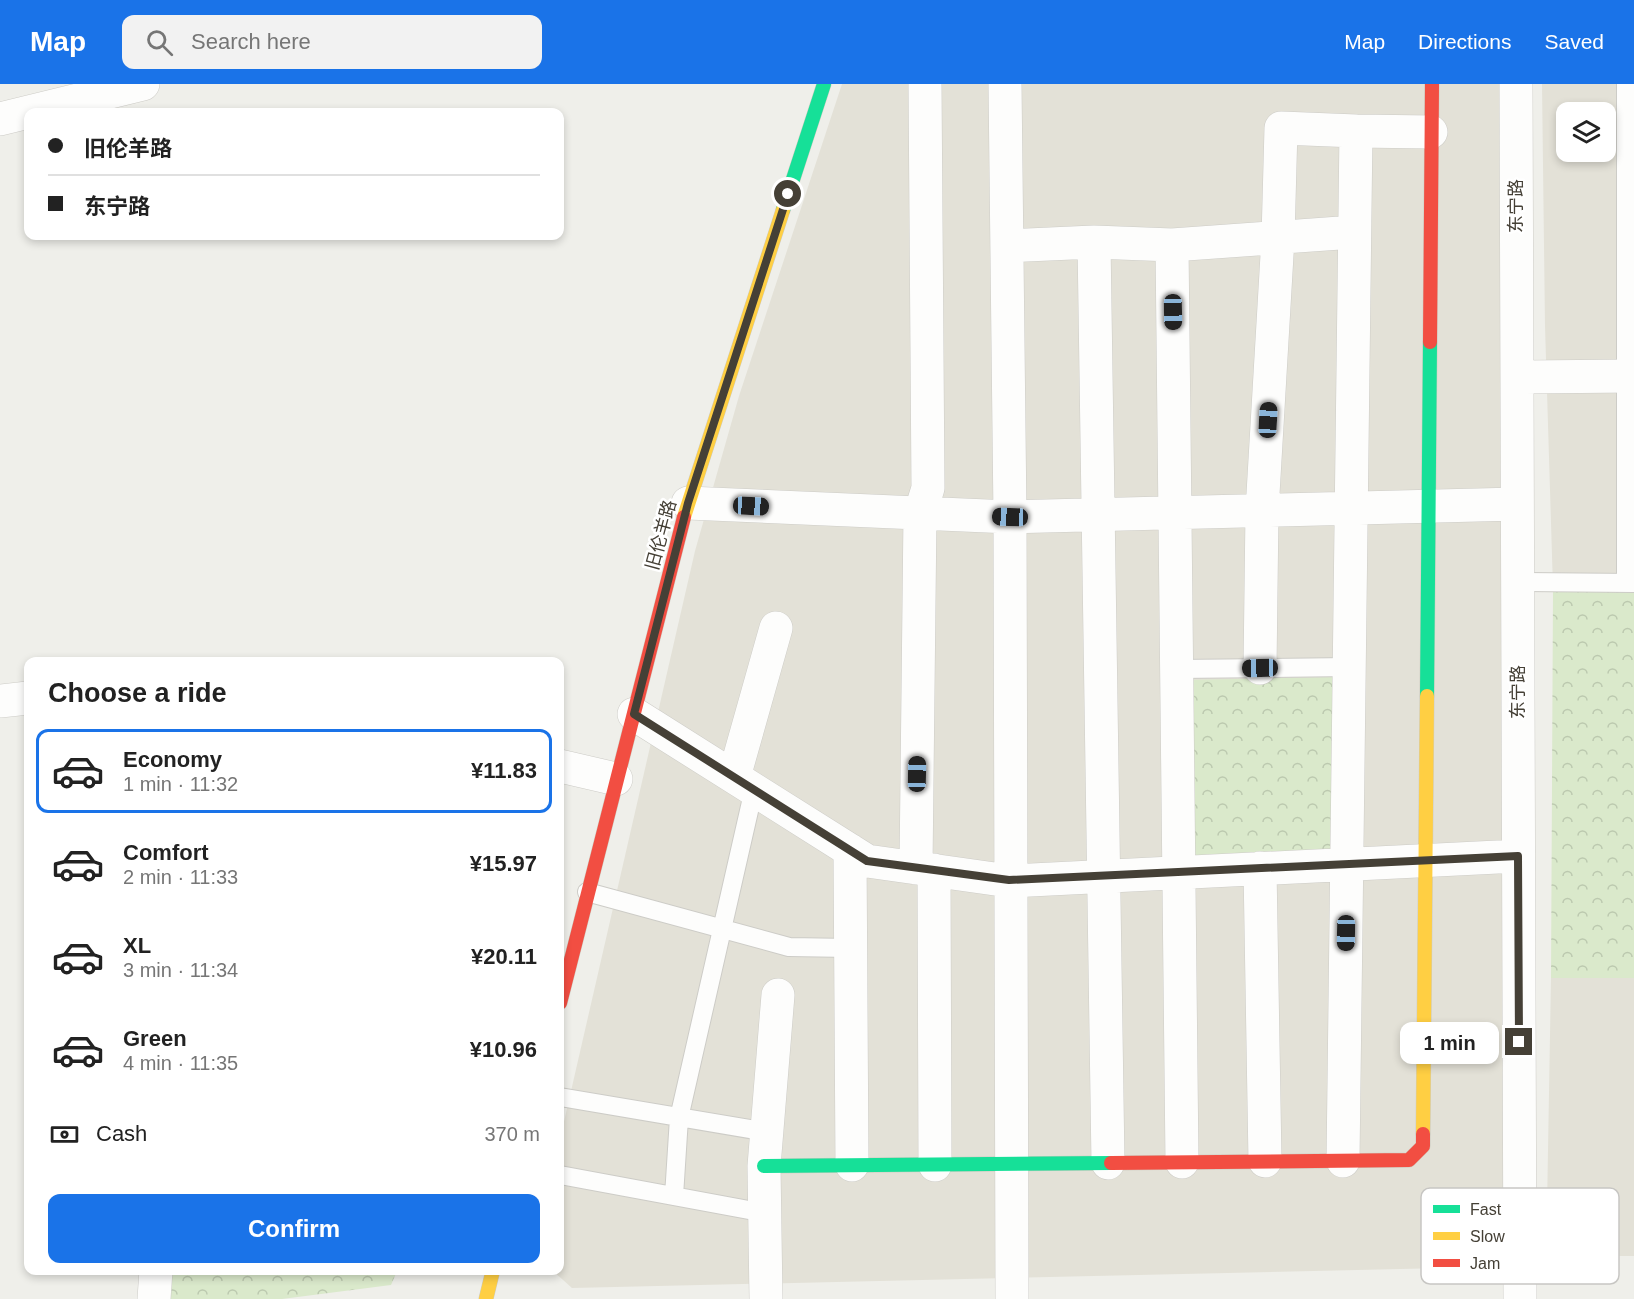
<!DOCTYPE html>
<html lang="en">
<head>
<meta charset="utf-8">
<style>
	:root { --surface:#fff; --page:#f2f2f2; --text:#222; --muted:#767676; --line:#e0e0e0; --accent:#1a73e8 }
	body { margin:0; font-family:Arial,"Noto Sans SC",sans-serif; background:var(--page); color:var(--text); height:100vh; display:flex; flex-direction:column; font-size:22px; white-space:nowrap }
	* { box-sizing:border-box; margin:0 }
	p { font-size:20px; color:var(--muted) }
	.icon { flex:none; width:33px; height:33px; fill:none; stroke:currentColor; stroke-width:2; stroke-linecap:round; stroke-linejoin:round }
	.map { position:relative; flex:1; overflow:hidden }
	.sheet { position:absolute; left:24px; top:573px; width:540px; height:618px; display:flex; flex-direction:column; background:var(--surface); border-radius:12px; box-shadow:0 3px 9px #0003 }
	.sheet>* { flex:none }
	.hud { position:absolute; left:24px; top:24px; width:540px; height:132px; border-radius:12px; box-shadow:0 3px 9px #0003; display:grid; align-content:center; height:132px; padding:0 24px; background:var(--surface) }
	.fabs { position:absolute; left:1556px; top:18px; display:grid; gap:12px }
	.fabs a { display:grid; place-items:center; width:60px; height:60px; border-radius:12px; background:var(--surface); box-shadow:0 3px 9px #0003; font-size:30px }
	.end { position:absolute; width:27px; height:27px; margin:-14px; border:8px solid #454036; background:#fff; box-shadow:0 0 0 3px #fff }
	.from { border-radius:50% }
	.bubble { position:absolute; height:42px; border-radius:12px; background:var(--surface); box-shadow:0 3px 9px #0003; font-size:20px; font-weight:800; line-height:42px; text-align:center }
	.car { position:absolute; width:18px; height:36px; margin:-18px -9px; border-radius:8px; box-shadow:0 0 4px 2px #0007; background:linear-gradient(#222 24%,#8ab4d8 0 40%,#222 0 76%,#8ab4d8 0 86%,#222 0) }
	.hud b { display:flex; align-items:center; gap:21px; height:57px; font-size:22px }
	.hud b+b { border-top:2px solid var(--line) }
	.hud i { width:15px; height:15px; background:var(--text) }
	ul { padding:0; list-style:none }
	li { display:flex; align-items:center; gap:18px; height:84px; margin:0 12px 9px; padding:0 12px; border:3px solid transparent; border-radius:12px }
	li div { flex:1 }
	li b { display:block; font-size:22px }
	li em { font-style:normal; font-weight:800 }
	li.on { border-color:var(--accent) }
	li>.icon { width:54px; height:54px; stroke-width:1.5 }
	h2 { padding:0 24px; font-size:27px; line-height:72px }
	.pay { display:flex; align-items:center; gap:15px; height:66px; padding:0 24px; font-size:22px }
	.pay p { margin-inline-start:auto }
	.action { display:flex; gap:12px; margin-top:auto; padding:12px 24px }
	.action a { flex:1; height:69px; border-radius:12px; background:var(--accent); color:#fff; font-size:24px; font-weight:800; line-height:69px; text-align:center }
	header { display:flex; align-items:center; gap:36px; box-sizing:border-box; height:84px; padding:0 30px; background:var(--accent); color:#fff }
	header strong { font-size:28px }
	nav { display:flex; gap:33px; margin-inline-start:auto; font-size:21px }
	.search { width:420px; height:54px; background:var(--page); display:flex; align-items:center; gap:15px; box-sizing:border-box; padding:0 21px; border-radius:12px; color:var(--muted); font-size:22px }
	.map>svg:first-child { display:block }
	.residential { fill:#e3e1d7; fill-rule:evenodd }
	.forest { fill:url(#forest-crowns) }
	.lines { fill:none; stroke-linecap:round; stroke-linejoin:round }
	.lane-casing { stroke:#cdccc7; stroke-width:20 }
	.street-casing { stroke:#cdccc7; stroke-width:34 }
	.fast-casing { stroke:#ceccc1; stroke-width:15 }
	.slow-casing { stroke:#ceccc1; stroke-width:15 }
	.jam-casing { stroke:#ceccc1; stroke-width:15 }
	.lane { stroke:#fdfdfc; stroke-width:18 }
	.street { stroke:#fdfdfc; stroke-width:33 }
	.fast { stroke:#16e098; stroke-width:14 }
	.slow { stroke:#ffcf43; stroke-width:14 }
	.jam { stroke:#f24e42; stroke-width:14 }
	.route { stroke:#454036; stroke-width:8 }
	.labels { text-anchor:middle; stroke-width:5; stroke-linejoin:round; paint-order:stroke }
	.street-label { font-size:18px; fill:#454036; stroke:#fff }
	.key { fill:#fff; stroke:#c7c6c3; stroke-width:1.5 }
	.key-label { font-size:16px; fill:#454036 }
</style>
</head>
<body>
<header>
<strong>Map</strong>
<div class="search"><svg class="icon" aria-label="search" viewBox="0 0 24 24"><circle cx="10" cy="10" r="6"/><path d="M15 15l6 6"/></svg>Search here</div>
<nav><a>Map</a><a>Directions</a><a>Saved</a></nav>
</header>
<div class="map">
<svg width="1634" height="1215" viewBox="0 0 1634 1215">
	<defs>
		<pattern id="forest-crowns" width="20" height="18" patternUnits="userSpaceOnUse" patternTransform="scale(1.5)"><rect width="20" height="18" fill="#dae9cb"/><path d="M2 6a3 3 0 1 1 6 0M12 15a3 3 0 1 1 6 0" fill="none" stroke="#bcc9af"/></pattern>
	</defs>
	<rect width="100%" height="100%" fill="#efefea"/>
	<path class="residential" d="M842,0h661l1,1159 -16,24 -916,21 -19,-17 7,-1v-131l135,-588 44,-155z
		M1542,0h92v504h-81l-8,-262zM1566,28h39v40h-39z
		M1551,894h83v278h-51l-27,-17 -9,-31z"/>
	<path class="forest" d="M1553,504h81v390h-83z
		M1337,593l5,177 -152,3 -4,-177z
		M162,1187h235l-6,14 -109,14h-111l-11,-11z"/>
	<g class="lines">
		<defs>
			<path id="lane" d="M1626,0v499
				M1517,498l117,1
				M1177,585l172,-2
				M587,808l202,55 61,1
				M560,1013l207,35
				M560,1091l205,38
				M674,1112l5,-78 75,-329"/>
			<path id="street" d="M1005,0l5,433 2,782
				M1516,0l4,1215
				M0,35l143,-35
				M1356,47l75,1
				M1094,158l14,921
				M1172,161l10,917
				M1007,162l87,-4 78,3 182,-13
				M1517,293l117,-1
				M688,419l322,14 507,-13
				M1260,584l2,-157 16,-273 3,-110 75,3 -13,1030
				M0,617l28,-3
				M634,630l233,147 142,20 509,-25
				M560,682l56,13
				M734,693l42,-149
				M850,766l2,315
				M916,784l4,-354 8,-26 -3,-404
				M1260,784l5,293
				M934,786l1,295
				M154,1215l2,-29
				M766,1215l-2,-133 14,-171"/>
			<path id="fast" d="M783,126l41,-126
				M1427,612l3,-354
				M764,1082l347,-3"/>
			<path id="slow" d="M684,433l99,-307
				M1423,1050l4,-438
				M486,1215l7,-29"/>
			<path id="jam" d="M1430,258l2,-258
				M560,919l124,-486
				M1111,1079l298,-3 14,-14v-12"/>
		</defs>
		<use href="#lane" class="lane-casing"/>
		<use href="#street" class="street-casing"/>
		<use href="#fast" class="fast-casing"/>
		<use href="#slow" class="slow-casing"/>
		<use href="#jam" class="jam-casing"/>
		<use href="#lane" class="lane"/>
		<use href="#street" class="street"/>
		<use href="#fast" class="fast"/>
		<use href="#slow" class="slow"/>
		<use href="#jam" class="jam"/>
	</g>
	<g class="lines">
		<path class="route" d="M788,110l-100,309 -54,211 233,147 142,19 509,-24 1,186"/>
	</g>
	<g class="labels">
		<g class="street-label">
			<text transform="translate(1516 122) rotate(-90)" y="6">东宁路</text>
			<text transform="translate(661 451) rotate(-75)" y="6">旧伦羊路</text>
			<text transform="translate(1518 608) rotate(-90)" y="6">东宁路</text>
		</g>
	</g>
	<rect x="1421" y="1104" width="198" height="96" rx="9" class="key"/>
	<rect x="1433" y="1121" width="27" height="8" fill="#16e098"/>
	<rect x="1433" y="1148" width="27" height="8" fill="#ffcf43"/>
	<rect x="1433" y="1175" width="27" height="8" fill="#f24e42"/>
	<g class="key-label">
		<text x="1470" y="1131">Fast</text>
		<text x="1470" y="1158">Slow</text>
		<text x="1470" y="1185">Jam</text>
	</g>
</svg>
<div class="fabs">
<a><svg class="icon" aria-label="layers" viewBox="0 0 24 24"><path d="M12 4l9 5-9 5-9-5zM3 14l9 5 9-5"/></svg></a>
</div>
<i class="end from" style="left:788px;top:110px"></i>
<i class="end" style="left:1519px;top:958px"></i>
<div class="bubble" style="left:1400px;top:938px;width:99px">1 min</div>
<i class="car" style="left:1173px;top:228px;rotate:179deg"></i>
<i class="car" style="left:1268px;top:336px;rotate:3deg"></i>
<i class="car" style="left:751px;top:422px;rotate:93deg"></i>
<i class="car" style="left:1010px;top:433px;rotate:272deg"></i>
<i class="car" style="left:1260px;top:584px;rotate:269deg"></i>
<i class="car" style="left:917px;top:690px;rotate:1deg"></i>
<i class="car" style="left:1346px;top:849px;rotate:181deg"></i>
<div class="hud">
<b><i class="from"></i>旧伦羊路</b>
<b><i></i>东宁路</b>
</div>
<section class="sheet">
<h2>Choose a ride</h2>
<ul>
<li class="on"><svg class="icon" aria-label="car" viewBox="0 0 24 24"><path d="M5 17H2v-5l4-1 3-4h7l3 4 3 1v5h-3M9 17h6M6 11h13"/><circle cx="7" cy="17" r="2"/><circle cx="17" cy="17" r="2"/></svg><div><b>Economy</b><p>1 min · 11:32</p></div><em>¥11.83</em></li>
<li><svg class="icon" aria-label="car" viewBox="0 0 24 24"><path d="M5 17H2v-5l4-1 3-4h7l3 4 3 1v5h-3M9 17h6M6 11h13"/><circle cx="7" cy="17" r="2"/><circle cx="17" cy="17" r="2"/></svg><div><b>Comfort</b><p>2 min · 11:33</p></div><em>¥15.97</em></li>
<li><svg class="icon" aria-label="car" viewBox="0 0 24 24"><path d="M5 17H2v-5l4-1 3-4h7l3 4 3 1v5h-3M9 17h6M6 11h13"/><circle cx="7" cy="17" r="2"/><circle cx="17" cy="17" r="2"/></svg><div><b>XL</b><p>3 min · 11:34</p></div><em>¥20.11</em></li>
<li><svg class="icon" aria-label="car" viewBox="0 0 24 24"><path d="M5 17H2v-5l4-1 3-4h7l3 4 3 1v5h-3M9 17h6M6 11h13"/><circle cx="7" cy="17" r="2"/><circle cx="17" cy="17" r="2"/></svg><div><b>Green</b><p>4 min · 11:35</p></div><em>¥10.96</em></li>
</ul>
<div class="pay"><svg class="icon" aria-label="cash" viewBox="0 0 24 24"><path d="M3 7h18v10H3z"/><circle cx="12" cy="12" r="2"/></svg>Cash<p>370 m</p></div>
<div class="action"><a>Confirm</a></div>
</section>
</div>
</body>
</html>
